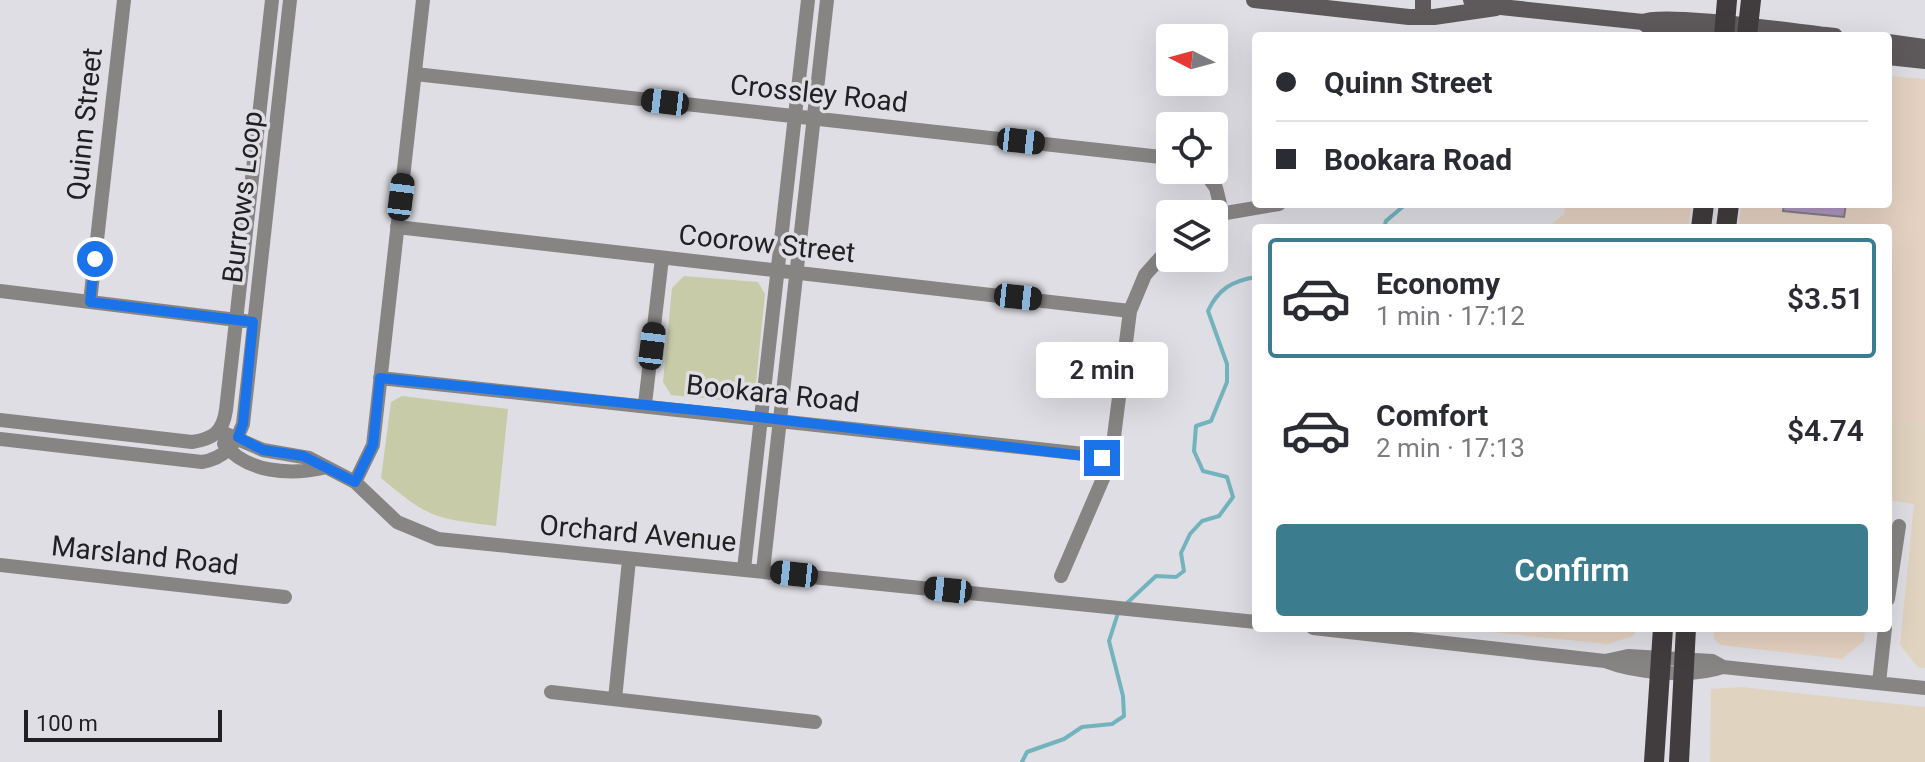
<!DOCTYPE html>
<html lang="en">
<head>
<meta charset="utf-8">
<style>
	:root { --surface:#fff; --page:#f7f7f7; --text:#2b2b33; --muted:#7c7c81; --line:#e1e1e2; --accent:#3b7c8f }
	body { margin:0; font-family:Roboto,sans-serif; background:var(--page); color:var(--text); height:100vh; display:flex; flex-direction:column; font-size:30px; white-space:nowrap }
	* { box-sizing:border-box; margin:0 }
	p { font-size:26px; color:var(--muted) }
	.icon { flex:none; width:44px; height:44px; fill:none; stroke:currentColor; stroke-width:2; stroke-linecap:round; stroke-linejoin:round }
	.map { position:relative; flex:1; overflow:hidden }
	.details { position:absolute; left:1252px; top:224px; width:640px; height:408px; display:flex; flex-direction:column; background:var(--surface); border-radius:8px; box-shadow:0 8px 32px #0002 }
	.details>* { flex:none }
	.banner { position:absolute; left:1252px; top:32px; width:640px; height:176px; border-radius:8px; box-shadow:0 8px 32px #0002; display:grid; align-content:center; height:176px; padding:0 24px; background:var(--surface) }
	.needle { width:52px; rotate:276deg }
	.tools { position:absolute; left:1156px; top:24px; display:grid; gap:16px }
	.tools a { display:grid; place-items:center; width:72px; height:72px; border-radius:8px; background:var(--surface); box-shadow:0 8px 32px #0002; font-size:40px }
	.scale { position:absolute; left:24px; bottom:20px; width:198px; box-sizing:border-box; padding-left:8px; border:4px solid #212023; border-top:0; font-size:22px; line-height:28px; white-space:nowrap; color:#212023; -webkit-text-stroke:6px #dfdee4; paint-order:stroke }
	.end { position:absolute; width:36px; height:36px; margin:-18px; border:10px solid #1a73e8; background:#fff; box-shadow:0 0 0 4px #fff }
	.from { border-radius:50% }
	.bubble { position:absolute; height:56px; border-radius:8px; background:var(--surface); box-shadow:0 8px 32px #0002; font-size:26px; font-weight:600; line-height:56px; text-align:center }
	.car { position:absolute; width:24px; height:48px; margin:-24px -12px; border-radius:10px; box-shadow:0 0 6px 2px #0007; background:linear-gradient(#222 24%,#8ab4d8 0 40%,#222 0 76%,#8ab4d8 0 86%,#222 0) }
	.banner b { display:flex; align-items:center; gap:28px; height:76px; font-size:30px }
	.banner b+b { border-top:2px solid var(--line) }
	.banner i { width:20px; height:20px; background:var(--text) }
	ul { padding:14px 0 0; list-style:none }
	li { display:flex; align-items:center; gap:24px; height:120px; margin:0 16px 12px; padding:0 8px; border:4px solid transparent; border-radius:8px }
	li div { flex:1 }
	li b { display:block; font-size:30px }
	li em { font-style:normal; font-weight:600 }
	li.selected { border-color:var(--accent) }
	li>.icon { width:72px; height:72px; stroke-width:1.5 }
	.action { display:flex; gap:16px; margin-top:auto; padding:16px 24px }
	.action a { flex:1; height:92px; border-radius:8px; background:var(--accent); color:#fff; font-size:32px; font-weight:600; line-height:92px; text-align:center }
	.map>svg:first-child { display:block }
	.commercial { fill:#e4d1c1 }
	.industrial { fill:#e0d3bf }
	.green { fill:#c8cba8 }
	.lines { fill:none; stroke-linecap:round; stroke-linejoin:round }
	.stream { stroke:#73b3be; stroke-width:4 }
	.building { fill:#ae95c0; stroke:#827f85; stroke-width:2 }
	.street { stroke:#878484; stroke-width:14 }
	.secondary { stroke:#5e595a; stroke-width:16 }
	.primary { stroke:#413c3d; stroke-width:20 }
	.route { stroke:#1a73e8; stroke-width:10 }
	.labels { text-anchor:middle; stroke-width:7; stroke-linejoin:round; paint-order:stroke }
	.street-label { font-size:28px; fill:#212023; stroke:#dfdee4 }
</style>
</head>
<body>
<div class="map">
<svg width="1925" height="762" viewBox="0 0 1925 762">
	<rect width="100%" height="100%" fill="#dfdee4"/>
	<path class="commercial" d="M1888,76l37,3v346l-37,-5v-192h-150l4,-24h146z
		M1566,204h125l-3,24h-141l17,-14z
		M1452,628h187l-6,8 -25,8z
		M1714,628h151l-1,13 -22,18 -121,-14 -7,-6z"/>
	<path class="industrial" d="M1888,420l37,5v243l-7,-1 -18,-22 14,-141 -26,-4z
		M1742,687l183,20v55h-215l1,-73z"/>
	<path class="green" d="M684,276l74,6 7,12 -10,98 -14,10 -70,-7 -8,-13 9,-94z
		M402,396l106,13 -12,117c-62,-8 -66,-7 -115,-48l10,-76z"/>
	<g class="lines">
		<path class="stream" d="M1384,228l2,-7 20,-17
			M1127,603l29,-27 20,1 8,-6 -3,-18 9,-19 12,-13 17,-5 14,-19 -6,-20 -24,-6 -9,-20 2,-25 15,-5 16,-39v-18l-19,-53c10,-22 24,-30 48,-34
			M1022,762l5,-10 37,-13 18,-12 30,-3 12,-8 -1,-20 -14,-55 9,-28"/>
	</g>
	<path class="building" d="M1784,204h62l-2,13 -61,-6z"/>
	<g class="lines">
		<path class="street" d="M415,74l755,84
			M1203,170l13,18 6,24
			M1214,215l65,-11
			M397,227l733,84
			M0,291l245,30
			M90,302l34,-302
			M380,378l704,76 27,6
			M645,404l17,-146
			M0,420l192,22c21,-3 31,-10 34,-32l46,-410
			M219,431l44,19 46,8 46,24 42,40 41,17 818,83
			M0,439l202,23c23,-4 33,-17 41,-38l47,-424
			M224,444c23,29 66,31 99,24
			M355,482l18,-37 50,-445
			M0,565l285,32
			M744,569l64,-569
			M763,571l64,-571
			M1061,576l50,-116 19,-149 15,-36 25,-28
			M1888,599l11,-73
			M1313,628l292,33c30,12 87,17 118,6
			M1605,661l23,-5 84,5 11,6 202,21
			M1879,683l6,-55
			M551,692l264,30
			M615,699l14,-139"/>
		<path class="secondary" d="M1254,0l155,17h25l62,-9
			M1423,0v17
			M1471,0l30,7 142,15c21,-10 159,11 192,14
			M1644,23l7,5 65,8
			M1888,42l37,5
			M1888,57l37,4"/>
		<path class="primary" d="M1724,36l3,-36
			M1747,36l4,-36
			M1701,228l3,-24
			M1726,228l3,-24
			M1654,762l9,-134
			M1679,762l7,-134"/>
	</g>
	<g class="lines">
		<path class="route" d="M95,259l-5,43 163,20 -10,102 -5,13 25,13 40,6 52,26 18,-37 7,-67 345,35 377,45"/>
	</g>
	<g class="labels">
		<g class="street-label">
			<text transform="translate(819 93) rotate(6)" y="10">Crossley Road</text>
			<text transform="translate(84 124) rotate(-84)" y="10">Quinn Street</text>
			<text transform="translate(242 197) rotate(-83)" y="10">Burrows Loop</text>
			<text transform="translate(767 243) rotate(6)" y="10">Coorow Street</text>
			<text transform="translate(773 393) rotate(6)" y="10">Bookara Road</text>
			<text transform="translate(638 533) rotate(5)" y="10">Orchard Avenue</text>
			<text transform="translate(145 555) rotate(6)" y="10">Marsland Road</text>
		</g>
	</g>
</svg>
<div class="tools">
<a><svg class="needle" viewBox="-14 -14 28 28"><path d="M0-13l5 13h-10z" fill="#e53935"/><path d="M0 13l5-13h-10z" fill="#7c7c81"/></svg></a>
<a><svg class="icon" aria-label="locate" viewBox="0 0 24 24"><circle cx="12" cy="12" r="6"/><path d="M12 2v4M12 18v4M2 12h4M18 12h4"/></svg></a>
<a><svg class="icon" aria-label="layers" viewBox="0 0 24 24"><path d="M12 4l9 5-9 5-9-5zM3 14l9 5 9-5"/></svg></a>
</div>
<div class="scale">100 m</div>
<i class="end from" style="left:95px;top:259px"></i>
<i class="end" style="left:1102px;top:458px"></i>
<div class="bubble" style="left:1036px;top:342px;width:132px">2 min</div>
<i class="car" style="left:665px;top:102px;rotate:277deg"></i>
<i class="car" style="left:1021px;top:141px;rotate:96deg"></i>
<i class="car" style="left:401px;top:197px;rotate:7deg"></i>
<i class="car" style="left:1018px;top:297px;rotate:96deg"></i>
<i class="car" style="left:652px;top:346px;rotate:7deg"></i>
<i class="car" style="left:794px;top:574px;rotate:276deg"></i>
<i class="car" style="left:948px;top:590px;rotate:276deg"></i>
<div class="banner">
<b><i class="from"></i>Quinn Street</b>
<b><i></i>Bookara Road</b>
</div>
<section class="details">
<ul>
<li class="selected"><svg class="icon" aria-label="car" viewBox="0 0 24 24"><path d="M5 17H2v-5l4-1 3-4h7l3 4 3 1v5h-3M9 17h6M6 11h13"/><circle cx="7" cy="17" r="2"/><circle cx="17" cy="17" r="2"/></svg><div><b>Economy</b><p>1 min · 17:12</p></div><em>$3.51</em></li>
<li><svg class="icon" aria-label="car" viewBox="0 0 24 24"><path d="M5 17H2v-5l4-1 3-4h7l3 4 3 1v5h-3M9 17h6M6 11h13"/><circle cx="7" cy="17" r="2"/><circle cx="17" cy="17" r="2"/></svg><div><b>Comfort</b><p>2 min · 17:13</p></div><em>$4.74</em></li>
</ul>
<div class="action"><a>Confirm</a></div>
</section>
</div>
</body>
</html>
